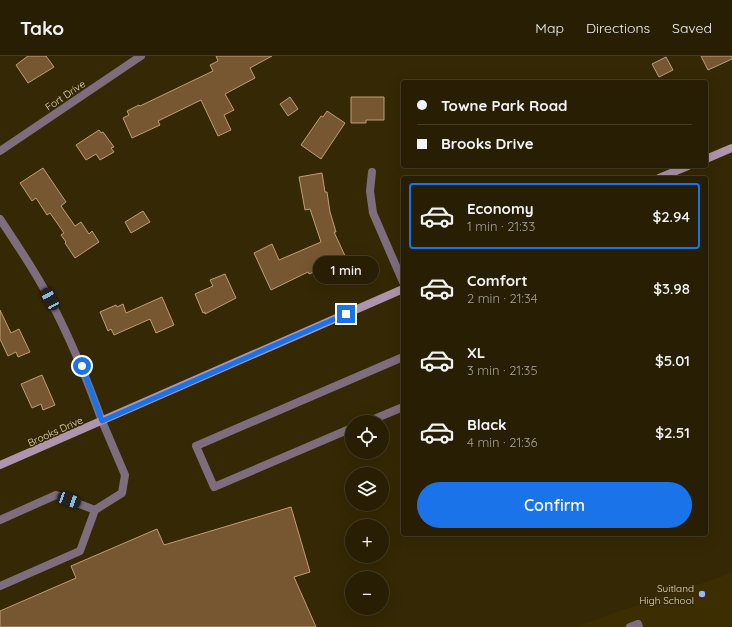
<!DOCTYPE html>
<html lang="en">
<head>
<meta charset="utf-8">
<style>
	:root { --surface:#281e03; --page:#30270d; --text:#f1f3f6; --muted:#a5a29a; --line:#443c25; --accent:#1a73e8 }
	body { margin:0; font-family:Quicksand,sans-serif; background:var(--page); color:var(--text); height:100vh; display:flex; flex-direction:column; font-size:15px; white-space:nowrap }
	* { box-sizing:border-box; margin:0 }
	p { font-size:13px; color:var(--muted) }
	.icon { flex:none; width:22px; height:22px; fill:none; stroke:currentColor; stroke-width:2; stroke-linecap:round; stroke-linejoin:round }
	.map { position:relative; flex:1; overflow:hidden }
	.details { position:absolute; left:401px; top:120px; width:307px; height:360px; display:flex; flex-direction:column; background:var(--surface); border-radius:4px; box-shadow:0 4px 16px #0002,0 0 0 1px var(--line) }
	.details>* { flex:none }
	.top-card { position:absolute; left:401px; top:24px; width:307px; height:88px; border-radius:4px; box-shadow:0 4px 16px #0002,0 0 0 1px var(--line); display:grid; align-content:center; height:88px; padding:0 16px; background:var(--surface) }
	.fabs { position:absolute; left:345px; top:359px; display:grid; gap:8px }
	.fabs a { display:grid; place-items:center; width:44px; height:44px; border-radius:50%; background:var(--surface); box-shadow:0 4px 16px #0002,0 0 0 1px var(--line); font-size:20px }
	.end { position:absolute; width:18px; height:18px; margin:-9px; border:5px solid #1a73e8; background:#fff; box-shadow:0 0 0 2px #fff }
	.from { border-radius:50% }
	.bubble { position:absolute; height:28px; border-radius:14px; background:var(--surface); box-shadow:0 4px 16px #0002,0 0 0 1px var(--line); font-size:13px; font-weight:600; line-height:28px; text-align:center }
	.car { position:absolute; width:12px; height:24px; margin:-12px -6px; border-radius:5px; box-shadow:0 0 3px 1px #0007; background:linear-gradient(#222 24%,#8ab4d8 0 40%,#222 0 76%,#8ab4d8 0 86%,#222 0) }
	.top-card b { display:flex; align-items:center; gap:14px; height:38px; font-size:15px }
	.top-card b+b { border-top:1px solid var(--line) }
	.top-card i { width:10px; height:10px; background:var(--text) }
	ul { padding:7px 0 0; list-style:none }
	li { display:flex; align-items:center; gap:12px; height:66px; margin:0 8px 6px; padding:0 8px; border:2px solid transparent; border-radius:4px }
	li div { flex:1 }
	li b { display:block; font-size:15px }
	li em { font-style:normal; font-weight:600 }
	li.active { border-color:var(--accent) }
	li>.icon { width:36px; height:36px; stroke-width:1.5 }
	.primary-button { display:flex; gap:8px; margin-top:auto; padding:8px 16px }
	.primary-button a { flex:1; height:46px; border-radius:24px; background:var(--accent); color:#fff; font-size:16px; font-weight:600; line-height:46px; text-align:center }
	header { display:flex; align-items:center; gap:24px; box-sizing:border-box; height:56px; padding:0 20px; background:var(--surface); border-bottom:1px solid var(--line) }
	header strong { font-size:19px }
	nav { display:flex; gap:22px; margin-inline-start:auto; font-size:14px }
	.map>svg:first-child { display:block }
	.built { fill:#3d2e02 }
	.building { fill:#775732; stroke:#c09d76 }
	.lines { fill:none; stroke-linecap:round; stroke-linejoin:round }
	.lane { stroke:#7e6e7d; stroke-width:8 }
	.street { stroke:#7e6e7d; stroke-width:8 }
	.secondary { stroke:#ae94ac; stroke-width:8 }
	.route { stroke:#1a73e8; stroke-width:5 }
	.poi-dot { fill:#9ab5fd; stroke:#352804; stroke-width:1.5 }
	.labels { text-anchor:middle; stroke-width:3; stroke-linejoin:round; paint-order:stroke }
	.street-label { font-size:10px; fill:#e2d8c0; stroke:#352804 }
	.poi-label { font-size:10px; fill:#e2d8c0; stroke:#352804; text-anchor:end }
</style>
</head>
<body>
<header>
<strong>Tako</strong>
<nav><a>Map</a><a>Directions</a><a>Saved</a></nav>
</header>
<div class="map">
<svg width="732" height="571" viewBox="0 0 732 571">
	<rect width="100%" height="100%" fill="#352804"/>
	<path class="built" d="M732,517v54h-156l35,-13z"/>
	<path class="building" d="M28,0h18l8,11 -26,16 -12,-18z
		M216,0h56l-22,12 5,10 -30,16 9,16 -10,5 7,15 -13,6 -17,-36 -43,21 2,4 -28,13 -9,-20 6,-3 -2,-4 12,-6 1,1 73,-35 -3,-6 8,-4z
		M701,0h31v3l-24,11z
		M666,1l7,13 -14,7 -7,-13z
		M290,41l8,12 -10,7 -8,-12z
		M351,41h33v23h-18v3h-15z
		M327,55l18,12 -24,36 -20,-14 20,-29 2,1z
		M99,74l2,3 2,-1 11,15 -3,1 3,4 -14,8 -4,-6 -10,6 -10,-15z
		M43,112l23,34 -5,4 14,20 6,-4 8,12 3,-3 7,11 -24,16 -10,-15 1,-1 -5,-7 3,-2 -14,-20 -3,2 -11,-17 -4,3 -12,-18z
		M322,117l3,19h2l3,20 6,20h-2l12,26 -37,16 -1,-2 -37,18 -17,-37 18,-9 7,16 42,-18 -11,-33 -5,1 -6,-33z
		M143,155l7,11 -19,11 -6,-11z
		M225,218l11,24 -31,16v-2l-2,1 -8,-19 18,-8 -3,-6z
		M162,241l12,28 -18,8 -6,-14 -36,16 -3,-6 -3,2 -8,-19 16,-7 1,2 6,-3 3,9z
		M0,254l11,23 8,-4 11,23 -12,5 -2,-5 -8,4 -8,-17z
		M42,319l13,30 -12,5 -2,-6 -9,4 -11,-24z
		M291,451l19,65 -16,5 22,50h-316v-16l76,-33 -5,-12 86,-37 7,16z"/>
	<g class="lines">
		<path class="lane" d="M367,366l36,-15
			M352,372l-138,59 -18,-41 207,-89
			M0,464l56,-25 39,15
			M0,530l80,-35 15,-41 27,-17 3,-18 -23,-54
			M630,571l8,-3 1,3"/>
		<path class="street" d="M0,95l141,-95
			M372,116l-2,19 3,22 30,69
			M0,163c17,26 36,53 50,81 21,40 37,79 52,121"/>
		<path class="secondary" d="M706,103l26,-11
			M659,122l29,-12
			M0,409l403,-176"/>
	</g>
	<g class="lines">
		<path class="route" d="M82,310l20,55 244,-107"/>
	</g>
	<circle class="poi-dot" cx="702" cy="538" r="4"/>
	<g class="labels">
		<g class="street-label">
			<text transform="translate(65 39) rotate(-34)" y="4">Fort Drive</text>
			<text transform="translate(55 375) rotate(-24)" y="4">Brooks Drive</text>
		</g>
		<g class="poi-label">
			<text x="694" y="536">Suitland<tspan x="694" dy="12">High School</tspan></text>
		</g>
	</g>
</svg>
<div class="fabs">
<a><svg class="icon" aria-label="locate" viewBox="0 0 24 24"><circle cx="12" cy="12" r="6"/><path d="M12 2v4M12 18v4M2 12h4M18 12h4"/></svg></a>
<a><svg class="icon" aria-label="layers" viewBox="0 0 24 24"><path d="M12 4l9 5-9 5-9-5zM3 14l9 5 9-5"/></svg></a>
<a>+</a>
<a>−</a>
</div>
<i class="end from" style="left:82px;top:310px"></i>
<i class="end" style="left:346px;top:258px"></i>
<div class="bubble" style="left:313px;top:200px;width:66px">1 min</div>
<i class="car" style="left:50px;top:243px;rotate:331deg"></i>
<i class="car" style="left:69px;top:444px;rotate:110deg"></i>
<div class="top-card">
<b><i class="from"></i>Towne Park Road</b>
<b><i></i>Brooks Drive</b>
</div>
<section class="details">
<ul>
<li class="active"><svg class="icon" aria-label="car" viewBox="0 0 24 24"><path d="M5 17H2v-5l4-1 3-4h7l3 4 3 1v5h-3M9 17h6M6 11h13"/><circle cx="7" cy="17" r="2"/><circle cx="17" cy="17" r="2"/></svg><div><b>Economy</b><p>1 min · 21:33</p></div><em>$2.94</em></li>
<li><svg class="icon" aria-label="car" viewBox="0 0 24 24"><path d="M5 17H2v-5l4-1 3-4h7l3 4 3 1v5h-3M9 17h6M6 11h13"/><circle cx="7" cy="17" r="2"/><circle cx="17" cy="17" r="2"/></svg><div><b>Comfort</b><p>2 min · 21:34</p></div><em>$3.98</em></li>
<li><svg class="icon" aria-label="car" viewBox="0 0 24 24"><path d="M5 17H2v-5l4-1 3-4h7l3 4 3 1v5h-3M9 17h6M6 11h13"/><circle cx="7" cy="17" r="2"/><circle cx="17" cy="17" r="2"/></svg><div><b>XL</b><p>3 min · 21:35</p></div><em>$5.01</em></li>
<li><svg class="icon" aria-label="car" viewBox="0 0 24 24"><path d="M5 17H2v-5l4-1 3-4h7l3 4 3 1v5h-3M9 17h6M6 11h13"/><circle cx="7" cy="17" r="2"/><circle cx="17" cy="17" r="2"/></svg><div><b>Black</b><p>4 min · 21:36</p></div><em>$2.51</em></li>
</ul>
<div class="primary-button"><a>Confirm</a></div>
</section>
</div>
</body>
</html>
